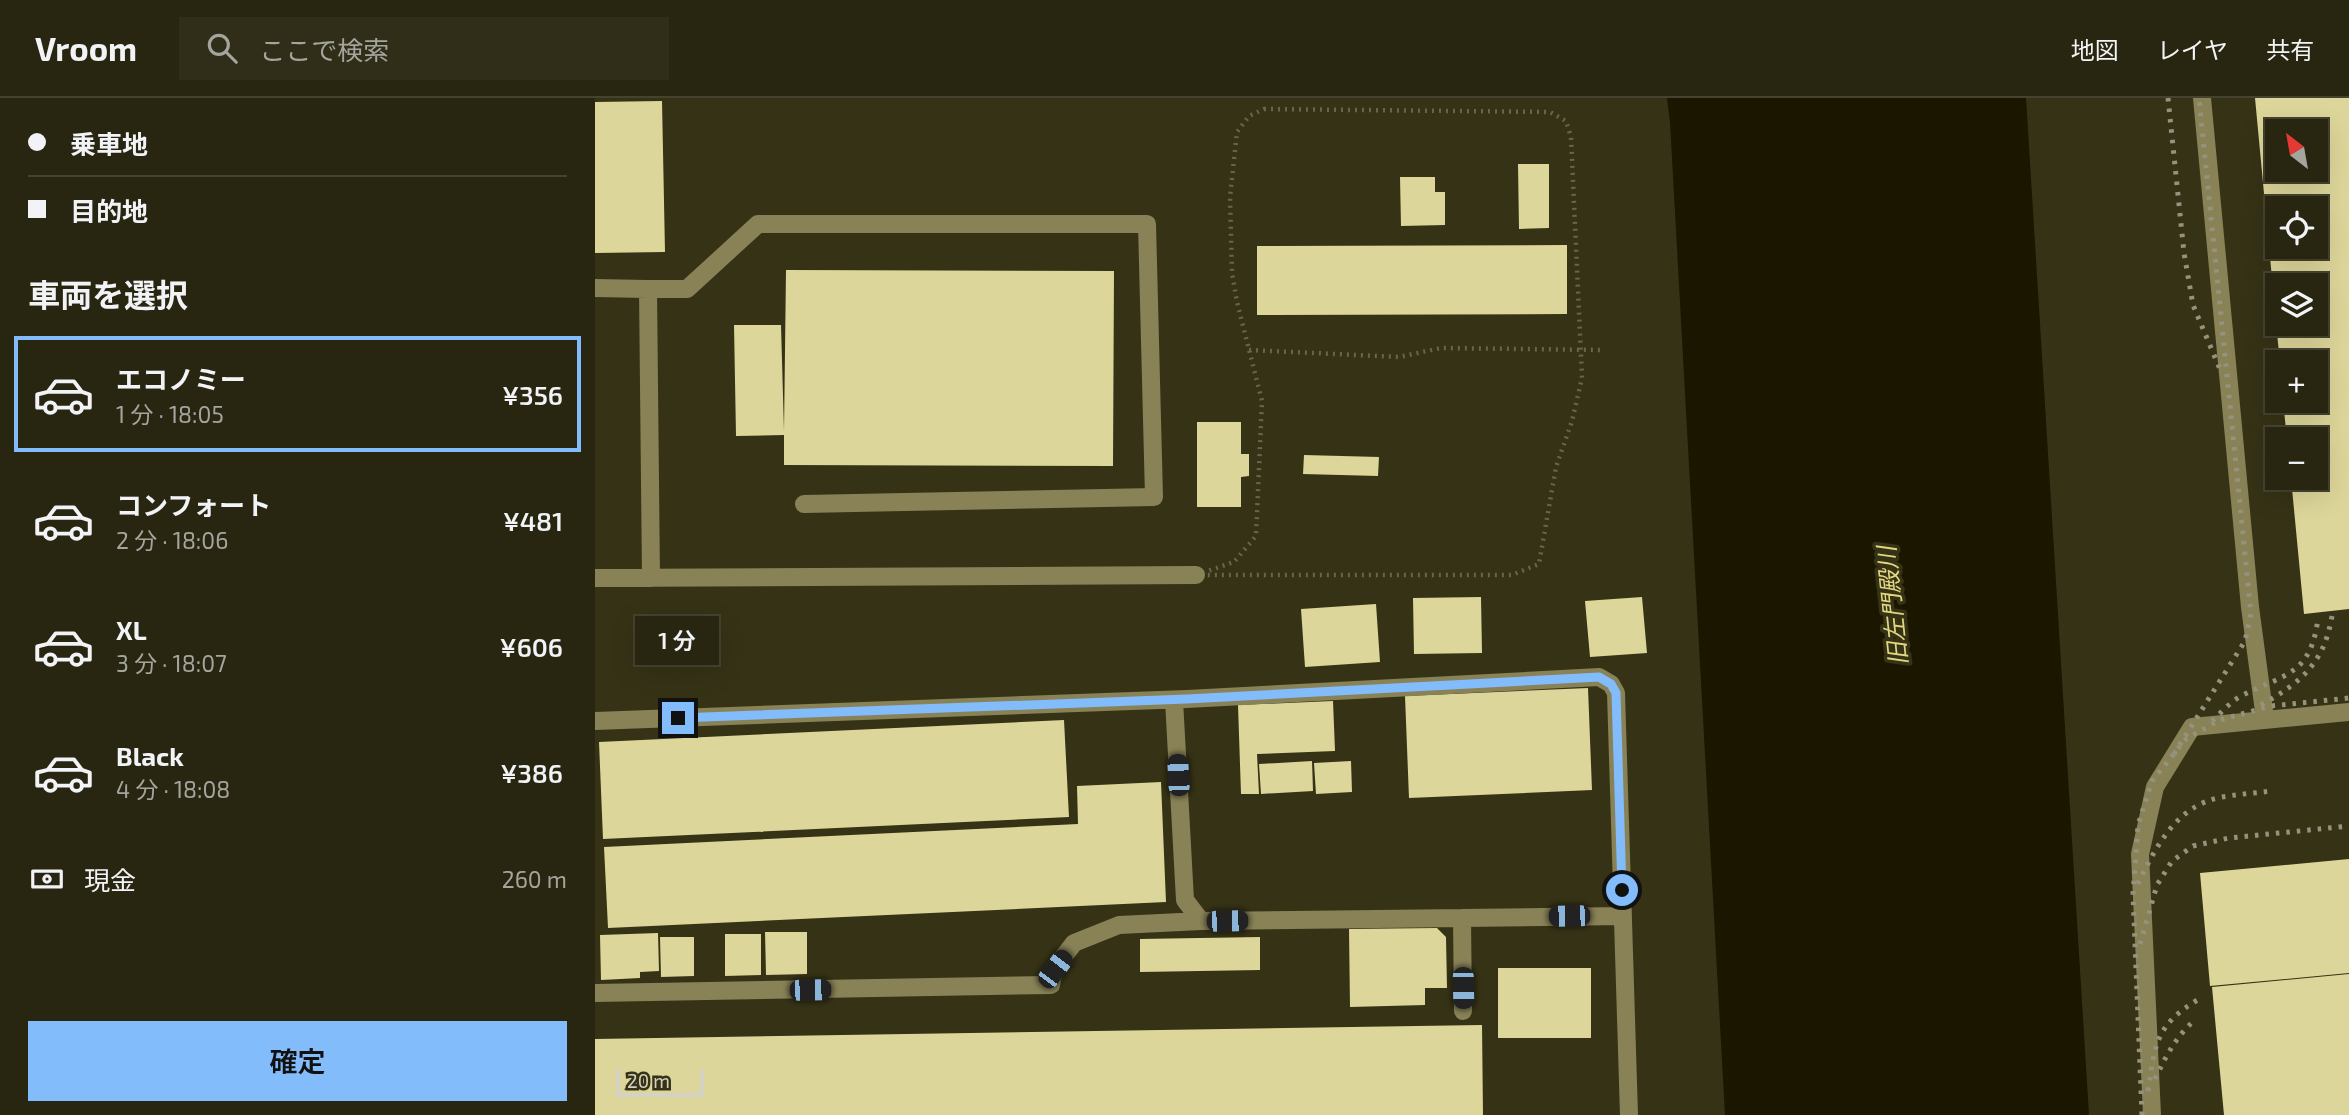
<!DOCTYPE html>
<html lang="ja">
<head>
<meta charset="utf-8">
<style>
	:root { --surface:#282610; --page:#302e19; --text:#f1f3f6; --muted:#a5a59f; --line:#444330; --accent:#83bcfb }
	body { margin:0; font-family:"Exo 2","Noto Sans JP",sans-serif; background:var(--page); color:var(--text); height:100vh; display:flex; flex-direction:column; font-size:26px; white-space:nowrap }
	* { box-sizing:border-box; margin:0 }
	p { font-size:23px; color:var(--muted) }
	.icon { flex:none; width:38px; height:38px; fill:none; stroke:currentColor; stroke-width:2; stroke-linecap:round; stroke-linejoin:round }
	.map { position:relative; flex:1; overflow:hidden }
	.panel { display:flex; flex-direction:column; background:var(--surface); width:595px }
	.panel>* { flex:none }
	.guide { display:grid; align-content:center; height:154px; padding:0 28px; background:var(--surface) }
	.needle { width:46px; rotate:329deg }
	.fabs { position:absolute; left:1670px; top:21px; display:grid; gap:14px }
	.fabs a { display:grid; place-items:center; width:63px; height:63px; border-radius:0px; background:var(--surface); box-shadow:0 7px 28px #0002,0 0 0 2px var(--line); font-size:35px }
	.scale { position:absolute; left:21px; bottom:18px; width:88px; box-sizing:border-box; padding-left:7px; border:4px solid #d4d2c2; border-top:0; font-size:19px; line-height:24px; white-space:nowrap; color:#d4d2c2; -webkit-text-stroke:5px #363216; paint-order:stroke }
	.end { position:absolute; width:32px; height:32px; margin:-16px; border:9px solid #83bcfb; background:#111; box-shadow:0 0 0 4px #111 }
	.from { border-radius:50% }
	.bubble { position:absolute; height:49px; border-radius:0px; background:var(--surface); box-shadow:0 7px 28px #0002,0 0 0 2px var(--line); font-size:23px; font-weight:600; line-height:49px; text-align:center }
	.car { position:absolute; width:21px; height:42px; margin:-21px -10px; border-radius:9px; box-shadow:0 0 5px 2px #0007; background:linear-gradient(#222 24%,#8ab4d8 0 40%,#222 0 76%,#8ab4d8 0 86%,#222 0) }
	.guide b { display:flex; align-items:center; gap:24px; height:66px; font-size:26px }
	.guide b+b { border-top:2px solid var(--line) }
	.guide i { width:18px; height:18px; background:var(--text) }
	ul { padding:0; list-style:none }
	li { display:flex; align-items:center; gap:21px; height:116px; margin:0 14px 10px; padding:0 14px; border:4px solid transparent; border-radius:0px }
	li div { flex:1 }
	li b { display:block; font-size:26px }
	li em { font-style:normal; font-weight:600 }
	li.active { border-color:var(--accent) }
	li>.icon { width:63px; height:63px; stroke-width:1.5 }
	h2 { padding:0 28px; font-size:32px; line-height:84px }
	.pay { display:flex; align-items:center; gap:18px; height:77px; padding:0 28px; font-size:26px }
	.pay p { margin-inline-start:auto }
	.cta { display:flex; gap:14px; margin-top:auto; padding:14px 28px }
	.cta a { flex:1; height:80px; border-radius:0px; background:var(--accent); color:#111; font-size:28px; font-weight:600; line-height:80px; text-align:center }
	header { display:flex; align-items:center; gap:42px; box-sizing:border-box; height:98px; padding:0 35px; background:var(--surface); border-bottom:2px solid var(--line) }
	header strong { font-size:33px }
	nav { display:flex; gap:38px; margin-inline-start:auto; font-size:24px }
	.search { width:490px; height:63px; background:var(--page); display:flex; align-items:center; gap:18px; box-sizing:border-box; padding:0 24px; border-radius:0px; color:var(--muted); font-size:26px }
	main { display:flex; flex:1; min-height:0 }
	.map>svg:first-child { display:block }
	.water { fill:#1a1600 }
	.building { fill:#ddd69a; fill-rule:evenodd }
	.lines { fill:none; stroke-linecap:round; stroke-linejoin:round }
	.path { stroke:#68654c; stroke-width:4.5; stroke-dasharray:2 5; stroke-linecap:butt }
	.minor { stroke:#888256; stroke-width:18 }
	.rail { stroke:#95927d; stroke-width:5; stroke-dasharray:3.5 7; stroke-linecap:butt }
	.route { stroke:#83bcfb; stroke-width:9 }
	.labels { text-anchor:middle; stroke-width:7; stroke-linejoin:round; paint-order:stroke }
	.water-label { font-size:24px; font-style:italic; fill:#e3d882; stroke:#363216 }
</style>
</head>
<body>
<header>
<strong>Vroom</strong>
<div class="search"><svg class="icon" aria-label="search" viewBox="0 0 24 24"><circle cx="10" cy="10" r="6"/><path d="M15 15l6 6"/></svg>ここで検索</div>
<nav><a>地図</a><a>レイヤ</a><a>共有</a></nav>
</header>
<main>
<section class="panel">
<div class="guide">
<b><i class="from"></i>乗車地</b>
<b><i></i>目的地</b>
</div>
<h2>車両を選択</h2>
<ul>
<li class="active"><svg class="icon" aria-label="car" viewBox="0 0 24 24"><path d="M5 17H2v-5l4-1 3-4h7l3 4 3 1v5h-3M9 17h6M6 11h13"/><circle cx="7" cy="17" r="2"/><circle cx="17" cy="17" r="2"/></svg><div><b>エコノミー</b><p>1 分 · 18:05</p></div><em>¥356</em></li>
<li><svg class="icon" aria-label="car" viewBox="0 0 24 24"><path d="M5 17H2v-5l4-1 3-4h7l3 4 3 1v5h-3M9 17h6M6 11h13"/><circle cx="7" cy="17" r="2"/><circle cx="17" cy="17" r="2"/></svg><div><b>コンフォート</b><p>2 分 · 18:06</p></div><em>¥481</em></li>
<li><svg class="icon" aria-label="car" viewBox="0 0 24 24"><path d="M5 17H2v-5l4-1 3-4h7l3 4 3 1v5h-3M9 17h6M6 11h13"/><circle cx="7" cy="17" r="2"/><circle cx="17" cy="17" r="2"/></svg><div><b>XL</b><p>3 分 · 18:07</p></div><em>¥606</em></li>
<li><svg class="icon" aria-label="car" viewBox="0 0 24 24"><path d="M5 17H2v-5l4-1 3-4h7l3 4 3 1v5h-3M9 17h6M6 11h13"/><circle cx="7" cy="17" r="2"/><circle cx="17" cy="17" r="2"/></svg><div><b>Black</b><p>4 分 · 18:08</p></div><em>¥386</em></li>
</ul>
<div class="pay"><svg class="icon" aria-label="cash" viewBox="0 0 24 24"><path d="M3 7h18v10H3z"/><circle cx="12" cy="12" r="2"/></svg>現金<p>260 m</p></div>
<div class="cta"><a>確定</a></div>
</section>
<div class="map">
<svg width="1754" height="1017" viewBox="0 0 1754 1017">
	<rect width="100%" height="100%" fill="#363216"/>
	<path class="water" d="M1072,0h359l63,1017h-364l-55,-993z"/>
	<path class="building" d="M1660,0h94v511l-45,5 -13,-136h24v-39h-28l-4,-38h32v-39h-35l-4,-38h39v-39h-38v25h-2zM1682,33h38v39h-38zM1682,110h38v39h-38z
		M67,3l3,151 -70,1v-151z
		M923,66h31v64l-30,1z
		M805,79h35v15h10v33l-44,1z
		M972,147v69l-310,1v-69z
		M191,172l328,1 -1,195 -329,-1v-30l-48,1 -2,-111h47l3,106z
		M602,324h44v32h8v22l-8,1v30h-44z
		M709,357l75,2 -1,19 -75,-2z
		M886,499l1,56 -68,1 -1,-56z
		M1047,499l5,56 -57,4 -5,-56z
		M781,506l4,58 -75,5 -4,-58z
		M993,590l4,102 -183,8 -4,-102z
		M738,603l2,50 -78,3 2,40h-18l-3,-89z
		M469,622l5,97 -466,22 -4,-97z
		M717,663l1,30 -52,3 -2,-30z
		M756,663l1,31 -36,2 -2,-31z
		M566,684l5,120 -558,26 -4,-81 474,-23 -1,-38z
		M1754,761v114l-139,13 -10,-113z
		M842,830l9,9 1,51h-22v17l-75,2 -1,-78z
		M170,834h42v42l-41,1z
		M63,835l1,38 -19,1v6l-39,2 -1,-45z
		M130,836h36v41l-36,1z
		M65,839h34v39l-33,1z
		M665,839v33l-120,2v-33z
		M903,870h93v70h-93z
		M1754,876v141h-125l-12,-128z
		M887,927l1,90h-888v-76z"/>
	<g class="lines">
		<path class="path" d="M669,11l286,3 16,9 5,16 11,241 -10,43 -16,46 -17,97 -27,11h-316l38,-13 22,-26 6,-135 -25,-99 -5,-29 -2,-76 7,-65 12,-16z
			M654,252l150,7 42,-9 160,2"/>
		<path class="minor" d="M1607,0l48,509 15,112
			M0,190l53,1 3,289
			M53,191h39l71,-65h389l7,273 -350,7
			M0,480l601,-3
			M579,602l11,200 16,21
			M0,623l592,-22 412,-22 12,7 5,9 13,422
			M867,820l1,93
			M0,895l456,-8 3,-16 20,-26 45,-18 82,-4 422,-5
			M1557,1017l-12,-261 15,-67 37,-60 157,-15"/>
		<path class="rail" d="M1573,0l16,155 9,52 29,69
			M1666,607c41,-23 63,-42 71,-89
			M1617,623c9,-8 18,-19 29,-25 43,-22 70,-20 77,-78
			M1579,656l71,-113 6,-27 -52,-516
			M1543,786c18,-38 39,-79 84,-87 17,-3 34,-4 50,-6
			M1545,846l17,-59 15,-24 21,-15 36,-8 120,-12
			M1560,981c11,-23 21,-43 41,-60
			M1553,993c7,-46 7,-66 51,-92
			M1547,1017l-9,-221 5,-69 14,-44 34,-42 34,-19 51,-14 78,-8"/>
	</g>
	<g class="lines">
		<path class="route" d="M83,620l509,-19 412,-22 12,7 5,9 6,197"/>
	</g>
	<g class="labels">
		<g class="water-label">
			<text transform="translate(1298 508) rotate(-96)" y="8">旧左門殿川</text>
		</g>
	</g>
</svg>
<div class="fabs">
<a><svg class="needle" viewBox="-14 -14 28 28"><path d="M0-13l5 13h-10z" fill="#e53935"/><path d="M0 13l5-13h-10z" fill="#a5a59f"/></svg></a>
<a><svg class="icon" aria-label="locate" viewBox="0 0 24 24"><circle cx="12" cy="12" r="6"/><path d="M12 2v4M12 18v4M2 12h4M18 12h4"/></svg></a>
<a><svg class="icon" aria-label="layers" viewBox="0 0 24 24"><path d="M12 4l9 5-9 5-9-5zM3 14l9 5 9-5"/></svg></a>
<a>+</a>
<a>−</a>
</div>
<div class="scale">20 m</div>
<i class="end from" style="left:1027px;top:792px"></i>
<i class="end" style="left:83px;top:620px"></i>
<div class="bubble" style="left:40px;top:518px;width:84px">1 分</div>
<i class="car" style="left:583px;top:677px;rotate:357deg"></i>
<i class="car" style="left:974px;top:818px;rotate:269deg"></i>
<i class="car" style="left:632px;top:823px;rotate:89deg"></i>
<i class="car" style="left:460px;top:871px;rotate:37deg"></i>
<i class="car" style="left:868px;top:890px;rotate:179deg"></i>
<i class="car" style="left:215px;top:892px;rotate:89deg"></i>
</div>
</main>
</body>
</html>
